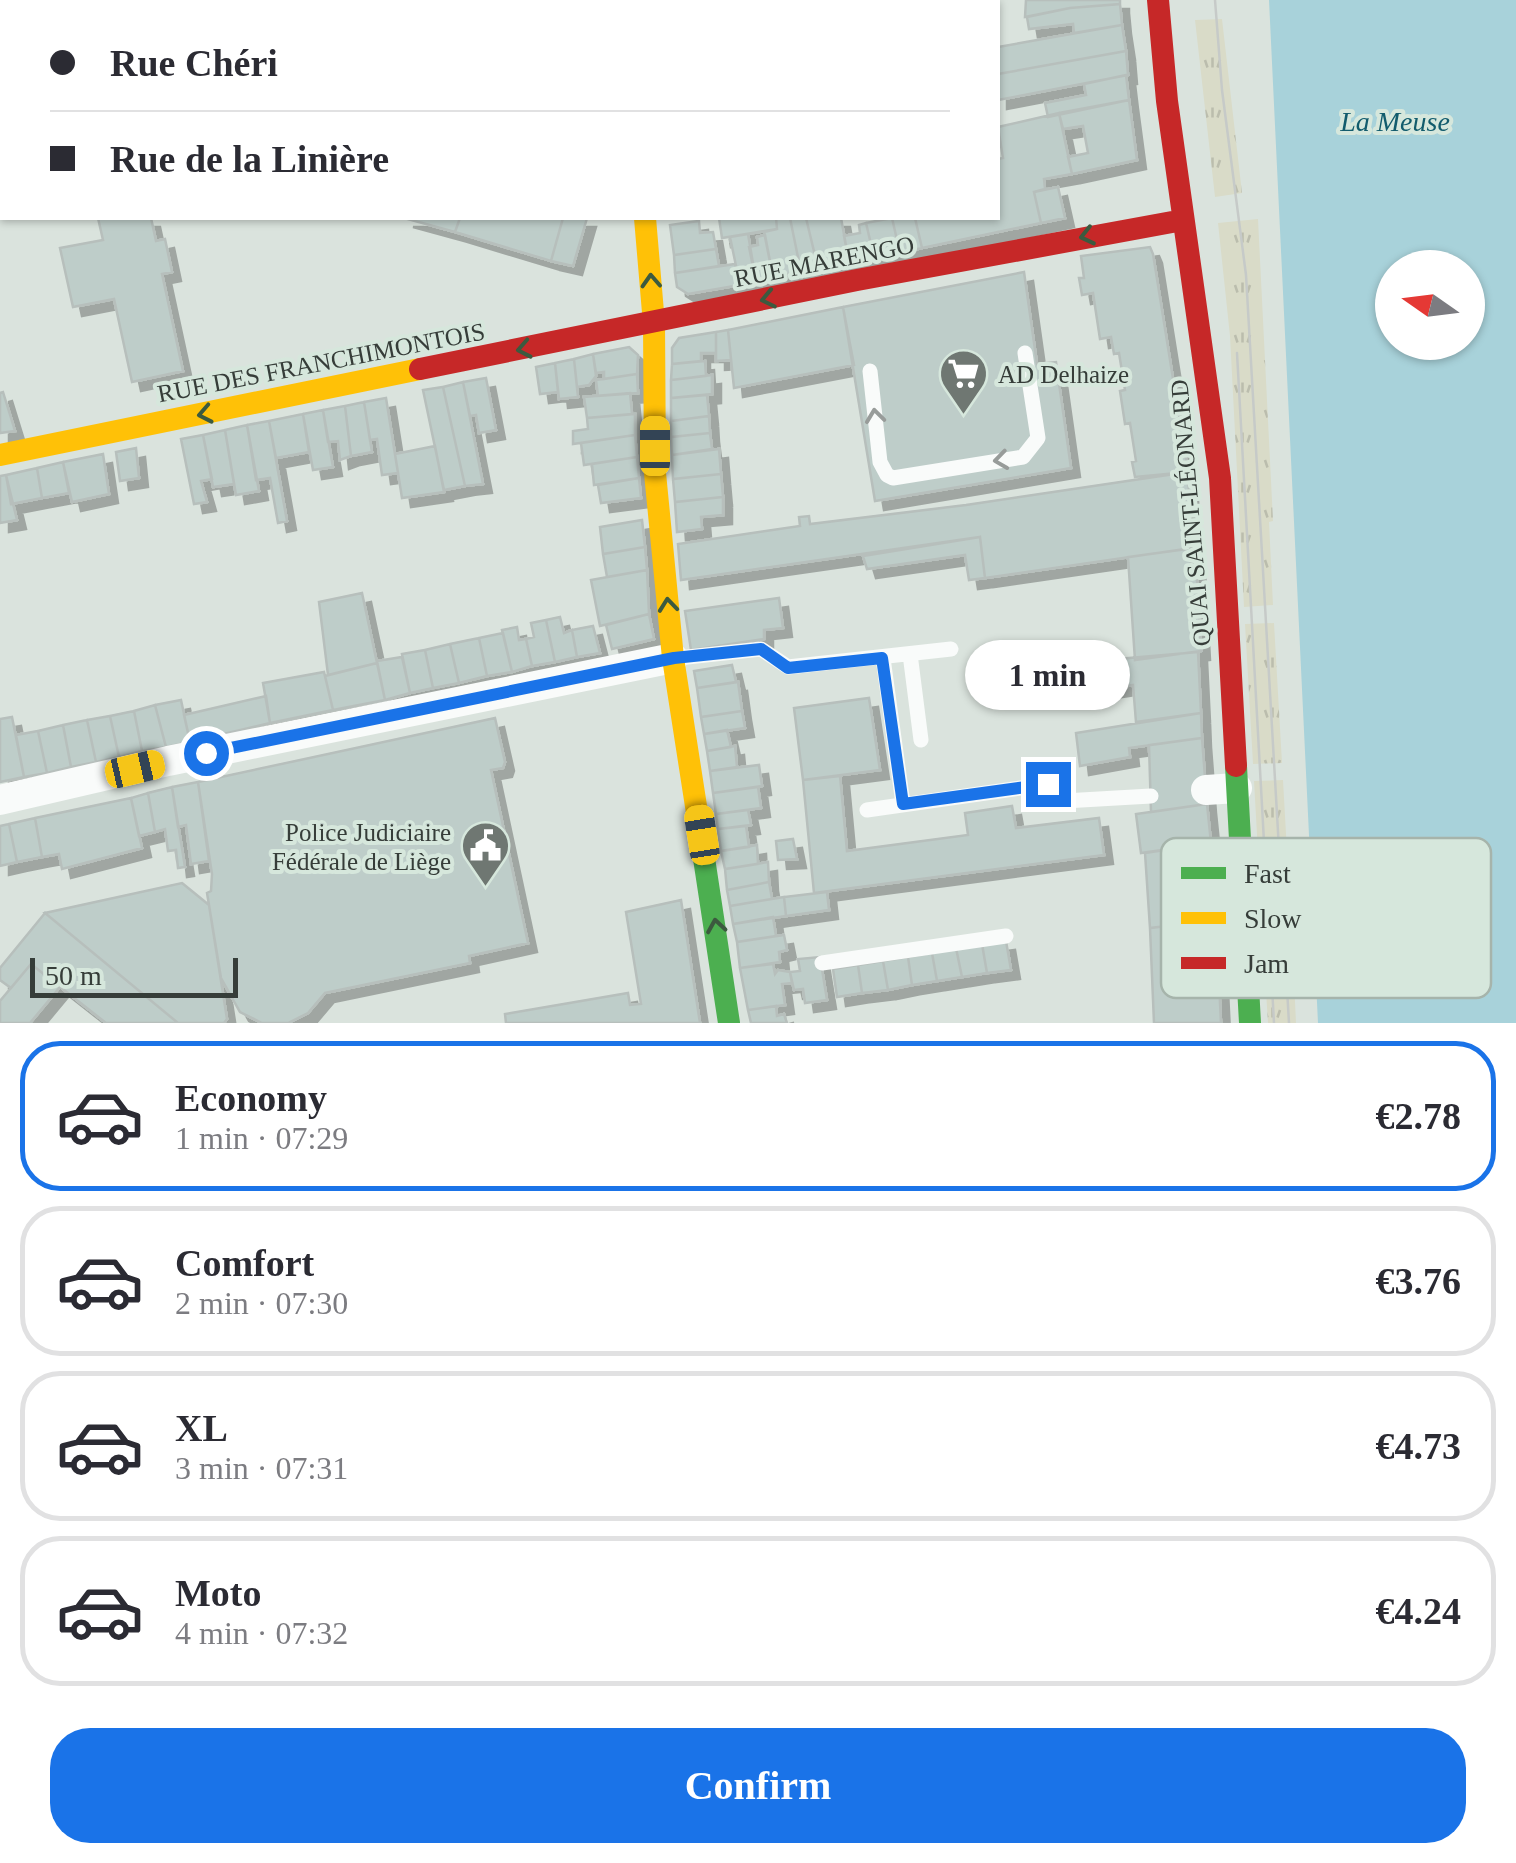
<!DOCTYPE html>
<html lang="en">
<head>
<meta charset="utf-8">
<style>
	:root { --surface:#fff; --page:#f7f7f7; --text:#2b2b33; --muted:#7c7c81; --line:#e1e1e2; --accent:#1a73e8 }
	body { margin:0; font-family:Georgia,serif; background:var(--page); color:var(--text); height:100vh; display:flex; flex-direction:column; font-size:38px; white-space:nowrap }
	* { box-sizing:border-box; margin:0 }
	p { font-size:32px; color:var(--muted) }
	.icon { flex:none; width:55px; height:55px; fill:none; stroke:currentColor; stroke-width:2; stroke-linecap:round; stroke-linejoin:round }
	.map { position:relative; height:1023px; overflow:hidden }
	.panel { display:flex; flex-direction:column; background:var(--surface); flex:1 }
	.panel>* { flex:none }
	.guide { position:absolute; left:0px; top:0px; width:1000px; height:220px; box-shadow:0 2px 8px #0004; display:grid; align-content:center; height:220px; padding:0 50px; background:var(--surface) }
	.needle { width:65px; rotate:284deg }
	.buttons { position:absolute; left:1375px; top:250px; display:grid; gap:20px }
	.buttons a { display:grid; place-items:center; width:110px; height:110px; border-radius:50%; background:var(--surface); box-shadow:0 2px 8px #0004; font-size:50px }
	.scale { position:absolute; left:30px; bottom:25px; width:208px; box-sizing:border-box; padding-left:10px; border:5px solid #363d39; border-top:0; font-size:28px; line-height:35px; white-space:nowrap; color:#363d39; -webkit-text-stroke:8px #d6e7dc; paint-order:stroke }
	.end { position:absolute; width:45px; height:45px; margin:-22px; border:12px solid #1a73e8; background:#fff; box-shadow:0 0 0 5px #fff }
	.from { border-radius:50% }
	.bubble { position:absolute; height:70px; border-radius:35px; background:var(--surface); box-shadow:0 2px 8px #0004; font-size:32px; font-weight:600; line-height:70px; text-align:center }
	.car { position:absolute; width:30px; height:60px; margin:-30px -15px; border-radius:12px; box-shadow:0 0 8px 2px #0007; background:linear-gradient(#f5c518 24%,#345 0 40%,#f5c518 0 76%,#345 0 86%,#f5c518 0) }
	.guide b { display:flex; align-items:center; gap:35px; height:95px; font-size:38px }
	.guide b+b { border-top:2px solid var(--line) }
	.guide i { width:25px; height:25px; background:var(--text) }
	ul { padding:18px 0 0; list-style:none }
	li { display:flex; align-items:center; gap:30px; height:150px; margin:0 20px 15px; padding:0 30px; border:5px solid var(--line); border-radius:40px }
	li div { flex:1 }
	li b { display:block; font-size:38px }
	li em { font-style:normal; font-weight:600 }
	li.active { border-color:var(--accent) }
	li>.icon { width:90px; height:90px; stroke-width:1.5 }
	.action { display:flex; gap:20px; margin-top:auto; padding:20px 50px }
	.action a { flex:1; height:115px; border-radius:40px; background:var(--accent); color:#fff; font-size:40px; font-weight:600; line-height:115px; text-align:center }
	.map>svg:first-child { display:block }
	.grass { fill:url(#grass-tufts) }
	.water { fill:#a8d2da; fill-rule:evenodd }
	.building { fill:#becdc9; stroke:#b7bfbc; stroke-width:2.5; filter:url(#shadow) }
	.lines { fill:none; stroke-linecap:round; stroke-linejoin:round }
	.lane { stroke:#f9fbfa; stroke-width:15 }
	.street { stroke:#f9fbfa; stroke-width:30 }
	.fast { stroke:#4caf50; stroke-width:22 }
	.slow { stroke:#ffc107; stroke-width:22 }
	.jam { stroke:#c62828; stroke-width:22 }
	.tram { stroke:#c6cac8; stroke-width:2.5 }
	.oneway { stroke:#3c5a3f }
	.oneway2 { stroke:#989c9a }
	.route { stroke:#1a73e8; stroke-width:12 }
	.labels { text-anchor:middle; stroke-width:8; stroke-linejoin:round; paint-order:stroke }
	.street-label { font-size:25px; fill:#363d39; stroke:#d6e7dc }
	.poi-label { font-size:25px; fill:#363d39; stroke:#d6e7dc; text-anchor:start }
	.water-label { font-size:28px; font-style:italic; fill:#125c6d; stroke:#d6e7dc }
	.key { fill:#d6e7dc; stroke:#a6b4ab; stroke-width:2.5 }
	.key-label { font-size:28px; fill:#363d39 }
</style>
</head>
<body>
<div class="map">
<svg width="1516" height="1023" viewBox="0 0 1516 1023">
	<defs>
		<pattern id="grass-tufts" width="24" height="20" patternUnits="userSpaceOnUse" patternTransform="scale(2.5)"><rect width="24" height="20" fill="#d9dbc8"/><path d="M3 7l-1-3M5 7V3M7 7l1-3M15 17l-1-3M17 17v-4M19 17l1-3" fill="none" stroke="#bbbdad"/></pattern>
		<filter id="shadow"><feDropShadow dx="9" dy="9" stdDeviation="0" flood-color="#0004"/></filter>
	</defs>
	<rect width="100%" height="100%" fill="#dae3dd"/>
	<path class="grass" d="M1222,19l20,174 -27,4 -20,-177z
		M1258,219l15,302 -4,1 4,83 -29,2 -14,-271 -12,-113z
		M1274,623l8,140 -29,1 -8,-140z
		M1283,780l9,161 -29,1 -9,-161z
		M1293,958l3,65h-28l-4,-63z"/>
	<path class="water" d="M1269,0h247v1023h-198zM1392,268h76v74h-76z"/>
	<path class="building" d="M1026,0h94v4l-50,4 -45,9z
		M1120,4l2,21 -48,8 -1,-9 -44,5 -2,-12 43,-9z
		M1122,25l4,26 -128,23v-27z
		M1126,51l2,24 -130,25v-26z
		M1126,75l3,25 -81,17 -3,-14 41,-8 -2,-11z
		M1129,100l8,60 -65,14 -4,-17 20,-4 -5,-27 -20,3 -4,-16z
		M1059,113l13,61 -28,5 1,10 -11,3 7,31 -119,25 -7,-30h83v-59l5,-1 -5,-31z
		M1058,187l7,31 -24,5 -7,-31z
		M98,218h53l5,23 9,-2 7,33 -10,2 21,97 -51,11 -18,-83 -41,8 -13,-59 43,-8z
		M404,218h56l-5,14z
		M460,218h103l-12,43 -96,-29z
		M563,218h24l-14,48 -22,-5z
		M719,218h57l1,11 -55,9z
		M776,218h14l11,54 -28,5 -9,-45 13,-3z
		M790,218h16l12,50 -17,4z
		M806,218h35l8,44 -31,6z
		M892,218l8,35 -26,4 -8,-34z
		M892,218h23l7,30 -22,5z
		M699,221l1,12 13,-1 3,17 -42,6 -4,-30z
		M866,223l8,34 -25,5 -5,-26 16,-3 -1,-8z
		M748,234l8,47 -16,4 -10,-48z
		M765,235l8,42 -17,4 -7,-34 9,-2 -1,-8z
		M1150,247l3,7 35,218 -53,5 -3,-15 4,-1 -6,-38 -5,1 -5,-33 5,-1 -6,-37 -5,1 -3,-17 -11,2 -7,-46 -11,2 -3,-17h5l-3,-22z
		M716,249l3,17 -44,7 -1,-18z
		M735,264l5,21 -52,9 -11,-7 -2,-14z
		M1024,272l13,92 19,-2 15,106 -196,33 -32,-194z
		M843,307l11,58 -120,23 -6,-58z
		M728,330l3,30 -15,1v-29z
		M716,332v21h-15v8l-29,3v-16l7,-10z
		M629,347l9,8 -1,19 -33,5v-7l-8,1 -3,-19z
		M593,354l3,22 -7,9 -12,2 -3,-28z
		M574,359l4,38 -19,2 -4,-36z
		M705,361l1,15 -35,4 1,-16z
		M555,363l3,29 -18,2 -4,-27z
		M637,374l1,19 -40,3 -2,-16z
		M712,375v19l-41,4v-18z
		M486,378l10,52 -17,3 -3,-18 -6,1 -7,-34z
		M463,382l20,102 -18,2 -22,-99z
		M443,387l22,99 -21,4 -21,-100z
		M3,392l12,39 -15,2v-40z
		M630,393l2,21 -45,4 -3,-21z
		M707,395l2,21 -38,5v-23z
		M386,398l12,75 -16,2 -5,-36 -7,1 -6,-38z
		M364,402l8,50 -21,4 -6,-50z
		M345,406l6,50 -11,4 -2,-19 -10,1 -5,-32z
		M323,410l10,57 -20,3 -10,-56z
		M303,414l6,38 -33,6 -7,-37z
		M635,414v21l-62,9v-13l15,-2 -1,-11z
		M709,416l1,17 -39,4v-16z
		M269,421l18,100 -9,2 -8,-45 -14,2 -9,-55z
		M247,425l12,66 -23,4 -11,-65z
		M225,430l9,54 -21,3 -10,-52z
		M710,433l2,16 -40,6 -1,-18z
		M203,435l9,44 -11,2 6,21 -13,2 -13,-65z
		M635,435l2,22 -53,8 -3,-22z
		M435,446l9,46 -42,6 -7,-44z
		M136,448l3,30 -19,3 -4,-29z
		M719,449l2,25 -48,5 -1,-24z
		M103,454l6,40 -37,8 -9,-40z
		M637,457l2,21 -45,7 -2,-21z
		M63,462l6,31 -27,5 -5,-30z
		M37,468l5,30 -31,6 -5,-29z
		M1188,472l4,76 -207,30 -5,-41 -299,43 -3,-36 122,-18 -1,-9 10,-1 1,8 156,-19z
		M721,474l2,23 -48,5 -2,-23z
		M6,475l11,45 -17,3v-47z
		M639,478l2,20 -40,5 -3,-18z
		M723,497v18l-22,2 1,12 -25,3 -2,-30z
		M642,520l3,27 -42,7 -3,-27z
		M980,537l5,41 -16,2 -4,-25 -98,14 -4,-13z
		M645,547l2,23 -40,7 -4,-23z
		M1187,549l4,14 5,-1 5,89 -66,9 -7,-103z
		M647,570l2,44 -49,12 -9,-46z
		M362,593l15,70 -49,12 -9,-73z
		M779,598l4,30 -19,2v9l-73,11 -6,-39z
		M649,614l5,25 -42,10 -6,-24z
		M560,617l4,16 8,-3 5,27 -22,5 -9,-42z
		M546,620l9,42 -23,4 -6,-27 8,-2 -3,-14z
		M593,626l7,27 -23,4 -5,-27z
		M517,627l2,13 7,-1 6,27 -20,6 -10,-42z
		M503,633l9,39 -25,4 -8,-38z
		M479,638l8,38 -28,7 -9,-39z
		M450,644l9,39 -26,5 -8,-38z
		M425,650l8,38 -23,5 -8,-39z
		M1198,652l3,61 -65,9 -3,-37 -33,5 -5,-29z
		M402,657l8,36 -25,7 -8,-39z
		M377,663l8,37 -52,10 -8,-34z
		M732,665l4,17 -39,6 -3,-17z
		M324,672l9,38 -63,13 -7,-40z
		M738,682l4,29 -41,6 -4,-29z
		M266,696l4,27 -80,19 -6,-27z
		M869,698l11,72 -77,10 -9,-72z
		M181,700l9,42 -24,5 -11,-42z
		M155,705l11,42 -24,4 -8,-40z
		M134,711l8,40 -23,6 -9,-41z
		M742,711l3,17 -41,6 -3,-17z
		M1201,713l1,25 -73,10 1,9 -50,9 -4,-33z
		M110,716l9,41 -23,5 -9,-42z
		M12,717l12,60 -24,5v-63z
		M495,718l10,44 -2,6 -12,2 37,173 -59,13 1,7 -145,30 -17,20 -20,10h-26l-22,-11 -19,-34 -14,-85 4,-2 1,-17 -14,-92z
		M87,720l9,42 -25,5 -8,-42z
		M63,725l8,42 -24,6 -9,-42z
		M727,730l4,17 -24,4 -3,-17z
		M38,731l9,42 -23,4 -8,-42z
		M1202,738l5,66 -56,8 -2,-67z
		M735,746l2,21 -27,4 -3,-20z
		M759,765l3,21 -49,7 -3,-22z
		M840,776l7,75 121,-16 -3,-22 47,-7 4,22 83,-10 5,37 -290,38 -11,-113z
		M198,782l11,79 -18,3 -5,-39 -8,2 -6,-40z
		M172,787l13,80 -7,1 -2,-18 -8,1 -3,-22 -10,3 -7,-39z
		M758,787l3,21 -45,6 -3,-21z
		M148,793l7,39 -16,4 -8,-38z
		M131,798l11,50 -80,21 -3,-15 -17,3 -7,-39z
		M1207,804l4,39 -70,10 -5,-39z
		M748,810l3,15 -33,4 -2,-15z
		M35,818l7,39 -25,5 -8,-38z
		M9,824l8,38 -17,4v-40z
		M746,826l3,21 -28,4 -3,-22z
		M793,839l4,20 -19,1 -2,-19z
		M1211,843l5,77 -66,8 -5,-75z
		M757,845l1,19 -33,5 -4,-18z
		M768,862l1,20 -42,8 -2,-21z
		M769,882l3,17 -42,7 -3,-16z
		M182,883l27,22 18,114 -3,4h-46l-133,-110z
		M827,892l2,18 -43,6 -2,-19z
		M784,897l2,19 -53,8 -3,-18z
		M681,900l19,123h-194l-1,-9 123,-21 2,12 11,-1 -15,-92z
		M45,913l133,110h-72l-75,-59 -20,24 -11,-8v-12z
		M773,917l3,19 -39,6 -4,-18z
		M1216,920l5,103h-67l-4,-95z
		M784,935l3,15 -8,2 1,10 -40,6 -3,-26z
		M1006,941l5,29 -24,3 -5,-29z
		M982,944l5,29 -25,4 -6,-29z
		M956,948l6,29 -25,4 -5,-28z
		M932,953l5,28 -25,4 -4,-28z
		M820,957l7,43 -22,3 -2,-14 -9,1 -4,-18 10,-1 -2,-12z
		M908,957l4,28 -24,5 -5,-29z
		M883,961l5,29 -26,3 -4,-28z
		M31,964l29,23 -30,36h-30v-22z
		M773,964l2,10 3,-4 12,2 2,11 -10,1 3,21 -37,5 -8,-42z
		M858,965l4,28 -25,4 -4,-28z
		M776,1006l1,10 7,-2 3,9h-36l-3,-13z"/>
	<g class="lines">
		<path class="lane" d="M870,371l10,91 7,13 6,3 130,-21 15,-19 -13,-85
			M910,654l11,86
			M678,658l83,-9 27,18 163,-18
			M883,658l20,146
			M867,810l181,-26 16,17 87,-5
			M822,963l184,-27"/>
		<path class="street" d="M596,0l1,2
			M34,2l6,-2
			M0,15l2,-1
			M1206,790l31,-2
			M0,800l168,-39 505,-103"/>
		<path class="fast" d="M1236,766l14,257
			M700,832l29,191"/>
		<path class="slow" d="M645,218l9,106 1,149 18,185 27,174
			M0,455l420,-86"/>
		<path class="jam" d="M1158,0l9,101 53,377 16,288
			M420,369l437,-89 326,-60"/>
		<path class="tram" d="M1215,0l7,90 24,185 43,748
			M1237,353l37,670"/>
	</g>
	<defs><path id="oneway-chevron" d="M-2-3.5L2.5 0L-2 3.5" fill="none" stroke-width="1.6" stroke-linecap="round" stroke-linejoin="round" transform="scale(2.5)"/></defs>
	<g class="oneway">
		<use href="#oneway-chevron" transform="translate(1087 236) rotate(167)"/>
		<use href="#oneway-chevron" transform="translate(651 281) rotate(-93)"/>
		<use href="#oneway-chevron" transform="translate(768 299) rotate(168)"/>
		<use href="#oneway-chevron" transform="translate(524 349) rotate(169)"/>
		<use href="#oneway-chevron" transform="translate(205 414) rotate(169)"/>
		<use href="#oneway-chevron" transform="translate(668 605) rotate(-96)"/>
		<use href="#oneway-chevron" transform="translate(716 926) rotate(-99)"/>
	</g>
	<g class="oneway2">
		<use href="#oneway-chevron" transform="translate(875 416) rotate(-97)"/>
		<use href="#oneway-chevron" transform="translate(1001 460) rotate(172)"/>
	</g>
	<g class="lines">
		<path class="route" d="M206,753l468,-95 87,-9 27,19 94,-10 21,146 145,-20"/>
	</g>
	<defs>
		<symbol id="supermarket-pin" viewBox="-11 -11 22 30"><path d="M0 17L-7.5 6A9.5 9.5 0 1 1 7.5 6Z" fill="#6f7772" stroke="#d6e7dc"/><path d="M-6-5.5h2.5l.6 2H6L4.5 2H-2.5L-4.4-4H-6ZM-1.5 3.2a1.3 1.3 0 1 0 .1 0ZM3 3.2a1.3 1.3 0 1 0 .1 0Z" fill="#fff"/></symbol>
		<symbol id="civic-pin" viewBox="-11 -11 22 30"><path d="M0 17L-7.5 6A9.5 9.5 0 1 1 7.5 6Z" fill="#6f7772" stroke="#d6e7dc"/><path d="M-.6-6.5H3V-4.5H.6V-3L4-1V1h2V6H-6V1h2V-1L-.6-3ZM-1.2 2.5V6h2.4V2.5Z" fill="#fff"/></symbol>
	</defs>
	<g fill-rule="evenodd">
		<use href="#supermarket-pin" x="936" y="346" width="55" height="75"/>
		<use href="#civic-pin" x="458" y="818" width="55" height="75"/>
	</g>
	<g class="labels">
		<g class="street-label">
			<text transform="translate(824 261) rotate(-11)" y="9">RUE MARENGO</text>
			<text transform="translate(321 362) rotate(-11)" y="9">RUE DES FRANCHIMONTOIS</text>
			<text transform="translate(1190 513) rotate(-95)" y="9">QUAI SAINT-LÉONARD</text>
		</g>
		<g class="poi-label">
			<text x="998" y="383">AD Delhaize</text>
			<text x="451" y="841" text-anchor="end">Police Judiciaire<tspan x="451" dy="29">Fédérale de Liège</tspan></text>
		</g>
		<g class="water-label">
			<text x="1395" y="131">La Meuse</text>
		</g>
	</g>
	<rect x="1161" y="838" width="330" height="160" rx="15" class="key"/>
	<rect x="1181" y="867" width="45" height="12" fill="#4caf50"/>
	<rect x="1181" y="912" width="45" height="12" fill="#ffc107"/>
	<rect x="1181" y="957" width="45" height="12" fill="#c62828"/>
	<g class="key-label">
		<text x="1244" y="883">Fast</text>
		<text x="1244" y="928">Slow</text>
		<text x="1244" y="973">Jam</text>
	</g>
</svg>
<div class="buttons">
<a><svg class="needle" viewBox="-14 -14 28 28"><path d="M0-13l5 13h-10z" fill="#e53935"/><path d="M0 13l5-13h-10z" fill="#7c7c81"/></svg></a>
</div>
<div class="scale">50 m</div>
<i class="end from" style="left:206px;top:753px"></i>
<i class="end" style="left:1048px;top:784px"></i>
<div class="bubble" style="left:965px;top:640px;width:165px">1 min</div>
<i class="car" style="left:655px;top:446px;rotate:0deg"></i>
<i class="car" style="left:135px;top:769px;rotate:77deg"></i>
<i class="car" style="left:702px;top:835px;rotate:351deg"></i>
<div class="guide">
<b><i class="from"></i>Rue Chéri</b>
<b><i></i>Rue de la Linière</b>
</div>
</div>
<section class="panel">
<ul>
<li class="active"><svg class="icon" aria-label="car" viewBox="0 0 24 24"><path d="M5 17H2v-5l4-1 3-4h7l3 4 3 1v5h-3M9 17h6M6 11h13"/><circle cx="7" cy="17" r="2"/><circle cx="17" cy="17" r="2"/></svg><div><b>Economy</b><p>1 min · 07:29</p></div><em>€2.78</em></li>
<li><svg class="icon" aria-label="car" viewBox="0 0 24 24"><path d="M5 17H2v-5l4-1 3-4h7l3 4 3 1v5h-3M9 17h6M6 11h13"/><circle cx="7" cy="17" r="2"/><circle cx="17" cy="17" r="2"/></svg><div><b>Comfort</b><p>2 min · 07:30</p></div><em>€3.76</em></li>
<li><svg class="icon" aria-label="car" viewBox="0 0 24 24"><path d="M5 17H2v-5l4-1 3-4h7l3 4 3 1v5h-3M9 17h6M6 11h13"/><circle cx="7" cy="17" r="2"/><circle cx="17" cy="17" r="2"/></svg><div><b>XL</b><p>3 min · 07:31</p></div><em>€4.73</em></li>
<li><svg class="icon" aria-label="car" viewBox="0 0 24 24"><path d="M5 17H2v-5l4-1 3-4h7l3 4 3 1v5h-3M9 17h6M6 11h13"/><circle cx="7" cy="17" r="2"/><circle cx="17" cy="17" r="2"/></svg><div><b>Moto</b><p>4 min · 07:32</p></div><em>€4.24</em></li>
</ul>
<div class="action"><a>Confirm</a></div>
</section>
</body>
</html>
